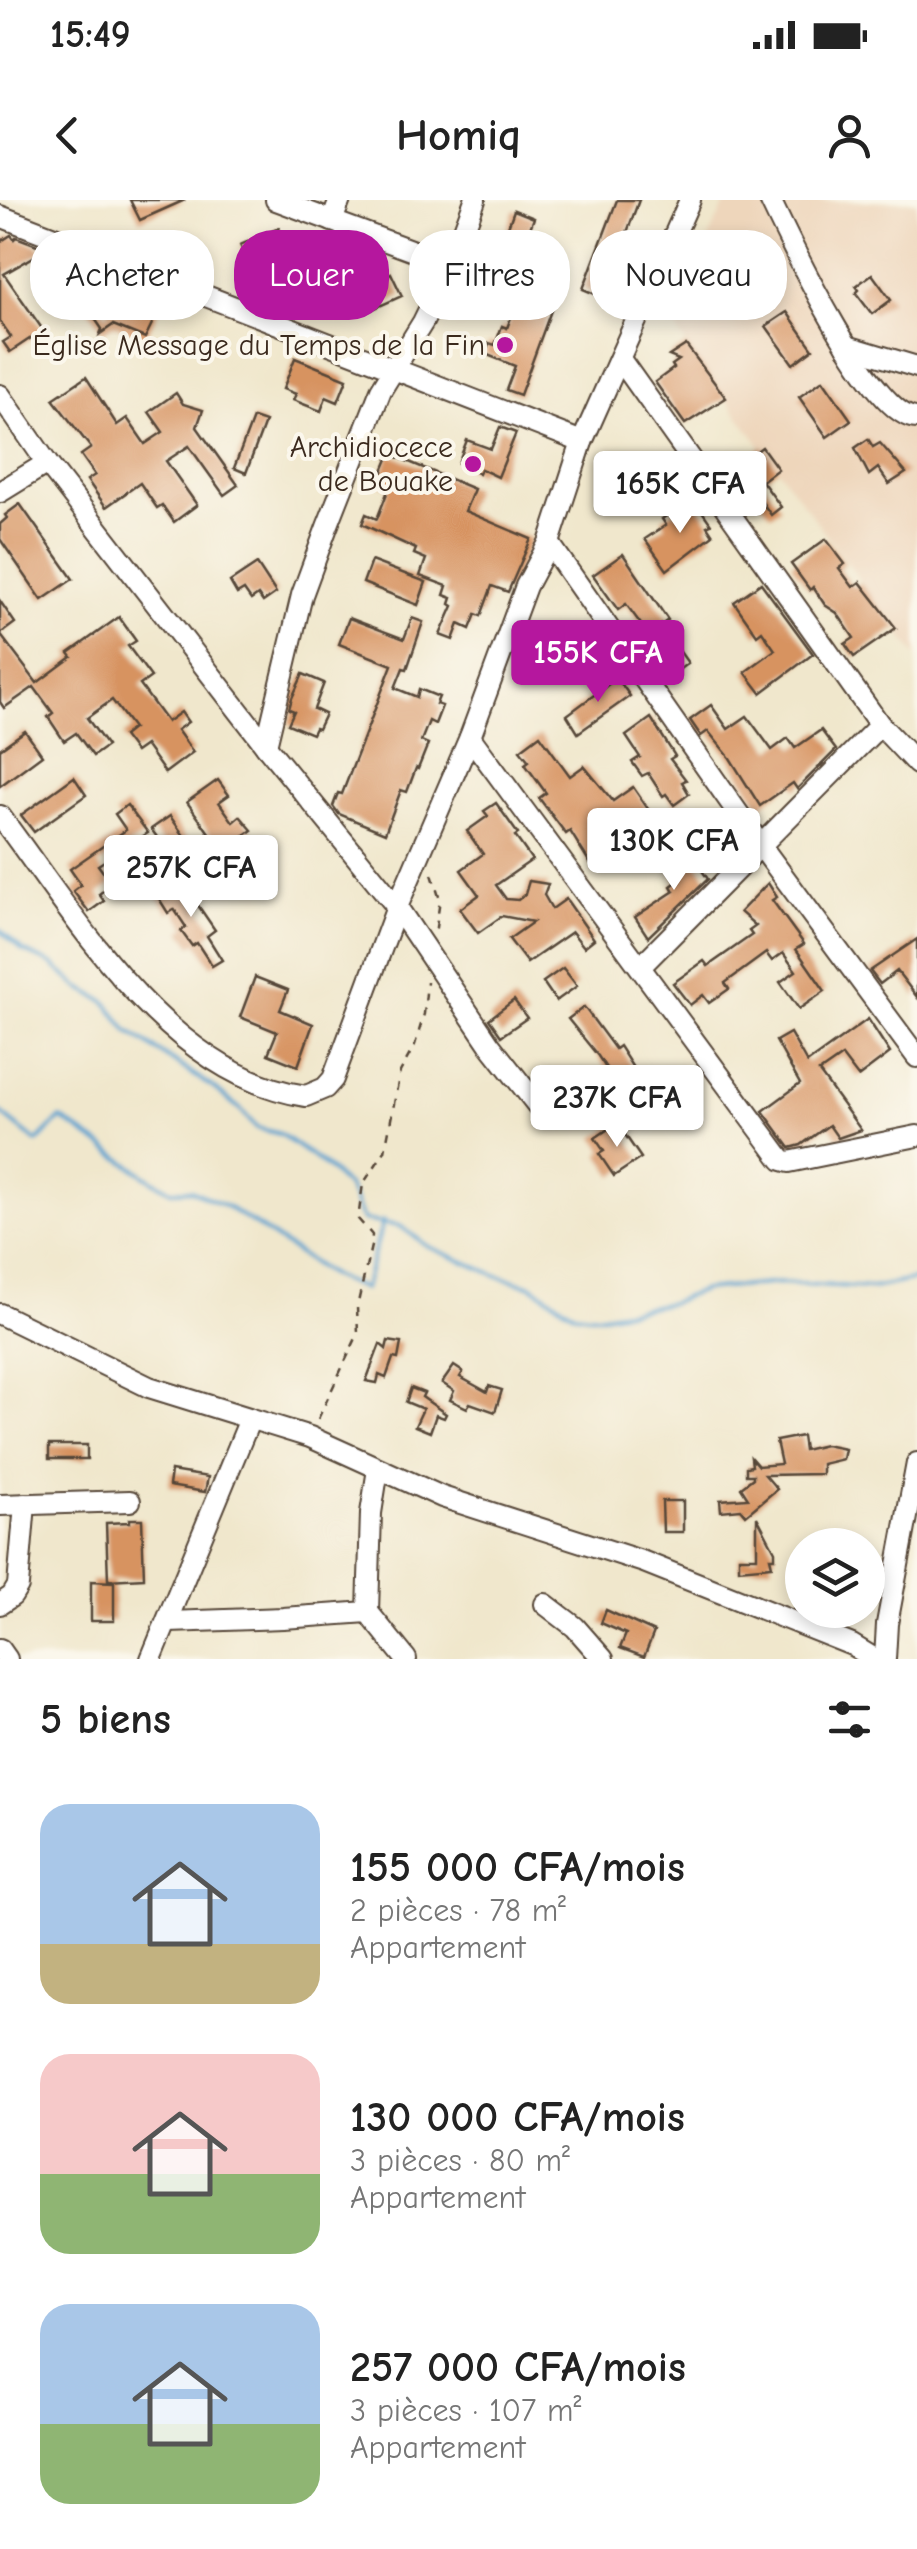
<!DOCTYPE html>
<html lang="fr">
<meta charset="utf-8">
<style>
:root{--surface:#fff;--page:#f6f6f6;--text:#222;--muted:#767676;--accent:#b5179e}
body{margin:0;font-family:"Comic Neue",sans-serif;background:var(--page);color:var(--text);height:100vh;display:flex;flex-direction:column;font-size:38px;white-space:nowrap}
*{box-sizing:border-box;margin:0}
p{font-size:32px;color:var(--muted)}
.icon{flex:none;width:55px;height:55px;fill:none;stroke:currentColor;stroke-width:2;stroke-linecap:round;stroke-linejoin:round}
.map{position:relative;height:1459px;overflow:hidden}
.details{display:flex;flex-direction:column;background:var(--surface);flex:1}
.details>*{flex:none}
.hud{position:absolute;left:30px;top:30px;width:858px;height:90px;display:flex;gap:20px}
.fabs{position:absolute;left:785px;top:1328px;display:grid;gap:20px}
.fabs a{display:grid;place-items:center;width:100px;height:100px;border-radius:50%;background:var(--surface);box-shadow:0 5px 15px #0003;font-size:50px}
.price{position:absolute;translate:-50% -85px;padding:0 22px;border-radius:10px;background:#fff;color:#222;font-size:32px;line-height:65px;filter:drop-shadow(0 2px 5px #0008)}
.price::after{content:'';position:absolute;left:50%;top:60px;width:30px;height:22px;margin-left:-15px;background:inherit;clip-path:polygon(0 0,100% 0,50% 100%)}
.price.current{background:var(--accent);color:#fff}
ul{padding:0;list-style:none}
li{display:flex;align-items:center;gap:30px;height:250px;padding:0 40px}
li span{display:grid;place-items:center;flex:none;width:280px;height:200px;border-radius:30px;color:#555}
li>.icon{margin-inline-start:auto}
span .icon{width:120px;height:120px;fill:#fffc;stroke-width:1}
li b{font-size:42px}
h2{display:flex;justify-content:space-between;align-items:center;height:120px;padding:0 40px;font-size:42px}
.tag{padding:0 35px;border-radius:40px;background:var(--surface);box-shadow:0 5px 15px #0003;font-size:35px;line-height:90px}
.tag.current{background:var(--accent);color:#fff}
.status{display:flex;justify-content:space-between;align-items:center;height:70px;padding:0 50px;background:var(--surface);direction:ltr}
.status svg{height:28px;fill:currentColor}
header{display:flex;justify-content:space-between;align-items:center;height:130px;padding:0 40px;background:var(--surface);font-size:45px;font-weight:600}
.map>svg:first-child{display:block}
.built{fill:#eed6bb}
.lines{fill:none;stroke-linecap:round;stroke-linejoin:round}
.stream{stroke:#5aa2d0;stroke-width:4}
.building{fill:#d79361}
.minor-casing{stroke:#564638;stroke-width:24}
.path{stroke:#564638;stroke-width:2.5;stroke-dasharray:8 8;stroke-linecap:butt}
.minor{stroke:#fff;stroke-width:20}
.poi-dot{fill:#b5179e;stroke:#fbf7ec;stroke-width:4}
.labels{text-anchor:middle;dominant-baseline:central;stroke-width:8;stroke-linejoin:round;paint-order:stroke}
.poi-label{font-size:30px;fill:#3b2a1e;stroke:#fbf7ec;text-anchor:end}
</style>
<div class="status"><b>15:49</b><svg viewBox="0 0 49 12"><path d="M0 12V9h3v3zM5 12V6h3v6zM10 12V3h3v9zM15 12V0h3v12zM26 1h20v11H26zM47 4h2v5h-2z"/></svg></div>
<header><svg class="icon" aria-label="back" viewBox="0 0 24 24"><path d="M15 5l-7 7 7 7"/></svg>Homiq<svg class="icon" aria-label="person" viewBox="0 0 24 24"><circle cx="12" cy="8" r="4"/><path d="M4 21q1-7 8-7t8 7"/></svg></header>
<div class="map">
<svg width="917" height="1459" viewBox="0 0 917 1459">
<rect width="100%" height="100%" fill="#fbf7ec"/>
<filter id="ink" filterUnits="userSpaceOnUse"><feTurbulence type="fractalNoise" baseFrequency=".01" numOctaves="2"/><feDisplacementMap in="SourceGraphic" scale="20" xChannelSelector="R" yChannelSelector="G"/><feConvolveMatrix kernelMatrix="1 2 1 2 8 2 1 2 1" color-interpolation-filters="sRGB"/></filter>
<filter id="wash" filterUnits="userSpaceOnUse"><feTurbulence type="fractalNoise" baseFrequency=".0048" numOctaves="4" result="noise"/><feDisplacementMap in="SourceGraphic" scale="40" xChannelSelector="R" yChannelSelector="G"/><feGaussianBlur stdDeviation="2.25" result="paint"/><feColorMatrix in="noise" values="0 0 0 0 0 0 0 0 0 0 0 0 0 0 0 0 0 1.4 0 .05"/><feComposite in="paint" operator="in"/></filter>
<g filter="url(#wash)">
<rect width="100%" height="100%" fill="#f0e7cc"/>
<!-- built -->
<path class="built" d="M727 0 917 2V457L686 145 670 118Z"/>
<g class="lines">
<!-- stream -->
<g class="stream">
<path d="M0 730 23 751 52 764 77 786 106 802 128 831 211 886 240 909 257 928 280 934 323 964 348 987 363 1020 400 1026 429 1047 498 1076 532 1086 574 1113 597 1116 670 1103 703 1090 780 1083 872 1088 917 1079"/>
<path d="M0 912 37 942 61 918 147 977 171 991 191 990 228 1007 332 1076 364 1089 383 1021"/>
</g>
</g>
<g id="blocks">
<!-- building -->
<g class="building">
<path d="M130 0H185L140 20Z"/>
<path d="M617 0H639L619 54 629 58 612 101 583 89Z"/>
<path d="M514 10 534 18 527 36 547 44 534 76 560 86 520 195 506 190 515 166 485 154 489 143 495 145 502 126 507 128 524 83 493 69Z"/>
<path d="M279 28 288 48 250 65 240 45Z"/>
<path d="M11 35 14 39 16 37 37 45 42 52 4 74 43 130 10 152 3 142 11 137 0 121V42Z"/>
<path d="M66 57 166 95 145 138 113 125 100 134 102 129 80 97 90 90 107 115 119 84 64 62Z"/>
<path d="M391 73 402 96 364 113 354 90Z"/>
<path d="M872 74 891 100 872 114 856 93 859 90 856 86Z"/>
<path d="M787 112 813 149 793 164 766 126Z"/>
<path d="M686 145 726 198 685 224 655 182 674 168 672 165 679 160 669 156Z"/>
<path d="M295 158 347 179 338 202 326 197 321 211 293 200 296 194 283 189Z"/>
<path d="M86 177 117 225 127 218 145 244 163 232 149 212 176 193 183 204 203 210 197 227 238 285 224 295 189 246 166 261 197 305 174 322 162 305 157 308 140 283 106 307 87 280 95 275 81 255 91 248 53 199Z"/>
<path d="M823 180 851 220 827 237 799 197Z"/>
<path d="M253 218 265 222 246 273 234 268Z"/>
<path d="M500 227 516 233 498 277 481 269 479 274 458 263 467 240 491 249Z"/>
<path d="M868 239 873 247 880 243 906 273 889 284 878 268 869 275 855 248Z"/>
<path d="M762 247 778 269 762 281 781 307 771 315 757 295 752 299 731 270Z"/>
<path d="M390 254 474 289 465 311 531 339 508 392 492 386 481 416 476 414 470 429 459 424 453 440 440 435 453 406 450 404 452 398 444 395 447 386 420 376 426 359 414 354 416 349 362 324 366 314 377 319 389 288 378 283Z"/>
<path d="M20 304 73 379 42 400 0 339V324L7 318 5 315Z"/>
<path d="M697 304 711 324 707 326 713 335 667 370 645 339 666 325 662 319 673 311 682 315Z"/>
<path d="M826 339 845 364 839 368 853 387 860 382 896 428 854 457 845 444 854 438 837 413 825 405 813 387 810 390 791 364Z"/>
<path d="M623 354 668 420 661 425 688 463 672 475 653 449 657 446 626 404 618 410 593 375Z"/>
<path d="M371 361 426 382 418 405 363 383Z"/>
<path d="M257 364 276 393 263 402 258 395 251 400 244 390 237 394 230 382Z"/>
<path d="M761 383 813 454 761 493 745 472 775 450 762 431 757 435 734 402Z"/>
<path d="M0 401 15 423 0 434 37 483 72 457 69 453 119 417 136 441 128 446 151 477 140 485 167 522 181 512 188 522 177 530 193 552 165 573 145 545 135 552 123 536 133 528 112 500 87 518 107 546 93 556 76 533 64 541 48 517 53 513 34 487 4 508 0 502Z"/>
<path d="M349 418 404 439 412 418 423 422 407 469 403 468 395 488 417 497 419 489 439 497 436 504 442 506 435 524 429 521 421 541 428 544 418 569 416 568 407 592 401 590 385 633 339 614 333 606 338 593 342 594 392 465 339 444Z"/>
<path d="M303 474 324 483 314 509 325 514 318 529 315 528 312 534 288 524 294 511 289 509 292 498Z"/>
<path d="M617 478 630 496 578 533 567 515Z"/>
<path d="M711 505 728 529 747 516 772 550 788 538 795 548 821 530 836 550 797 589 793 583 760 606 730 558 708 531 701 536 690 520Z"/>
<path d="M651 518 675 556 670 559 686 580 682 582 689 594 674 605 666 594 663 596 648 573 642 576 632 562 640 557 626 536Z"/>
<path d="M25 531 42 555 0 586V549Z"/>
<path d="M540 535 570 576 584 566 613 601 633 587 657 622 644 631 650 639 614 663 618 652 597 666 593 661 590 663 570 631 566 634 539 598 546 593 525 564 529 561 520 550Z"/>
<path d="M74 577 86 595 34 632 21 615Z"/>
<path d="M218 580 229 595 219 602 233 622 240 616 252 630 188 678 151 629 170 616 194 650 212 637 187 602Z"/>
<path d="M496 603 518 634 515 636 532 660 496 685 506 699 518 700 525 694 529 681 548 684 544 695 552 709 566 699 594 739 584 747 572 732 527 763 509 739 533 722 502 716 478 733 460 709 479 695 461 670 483 654 467 631 488 616 484 611Z"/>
<path d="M127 605 148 633 98 665 112 684 99 694 104 701 89 712 73 691 81 685 70 669 126 630 115 614Z"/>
<path d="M688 651 708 679 648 737 635 717 674 691 671 686 678 681 668 665Z"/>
<path d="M182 682 215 730 207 736 222 760 212 766 197 743 192 746 181 731 186 727 174 709 168 713 158 697Z"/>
<path d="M768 683 777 697 772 700 804 744 796 749 825 791 799 809 780 782 796 771 783 753 772 761 766 753 725 783 729 789 709 803 703 795 690 805 673 783 704 761 708 766 752 735 749 731 756 726 740 712Z"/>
<path d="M917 739V797L897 771 880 784 870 771Z"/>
<path d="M563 768 577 786 556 801 543 782Z"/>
<path d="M255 777 288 790 280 810 313 824 298 866 268 854 277 832 240 817Z"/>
<path d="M514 800 527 818 501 836 489 819Z"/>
<path d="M584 807 615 849 619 846 646 888 627 900 598 856 568 819Z"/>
<path d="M868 819 890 853 858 877 842 856 819 872 861 930 838 938 829 925 801 945 790 948 763 911 800 884 776 841 790 833 807 863Z"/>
<path d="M617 923 641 958 614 976 599 954 604 951 595 938Z"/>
<path d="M388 1141 401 1143 398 1159 393 1158 386 1178 379 1175 377 1183 366 1181 380 1144 386 1149Z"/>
<path d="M454 1166 463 1172 460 1177 487 1192 489 1186 502 1190 495 1212 470 1203 467 1208 450 1200 454 1191 442 1183Z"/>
<path d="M411 1188 424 1193 422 1197 446 1214 444 1218 436 1215 430 1232 415 1226 423 1209 406 1202Z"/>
<path d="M802 1236 804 1250 825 1245 845 1249 843 1259 822 1264V1274L765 1275 777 1289 746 1315 741 1309 721 1311 720 1300 748 1298 741 1287 753 1278V1275H746V1267L752 1266 751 1258 758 1266 781 1264 776 1241Z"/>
<rect x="49" y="1245" width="38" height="14"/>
<path d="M171 1271 208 1277 205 1292 169 1286Z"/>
<path d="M662 1301H683V1332H663Z"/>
<path d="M757 1317 775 1351V1358H770L772 1366 739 1369V1357H757Z"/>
<path d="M130 1319H142L144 1378 108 1380 106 1323 130 1322Z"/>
<path d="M91 1381 114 1382V1421H91Z"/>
<path d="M606 1410 654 1432 644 1457 620 1448 626 1434 601 1423Z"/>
</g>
</g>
</g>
<g filter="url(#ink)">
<use href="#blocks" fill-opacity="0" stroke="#564638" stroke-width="2.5"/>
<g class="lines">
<!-- minor casing -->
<g class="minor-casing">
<g id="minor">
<path d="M276 0 451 65"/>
<path d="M770 0C789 40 873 219 917 218"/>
<path d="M0 16 582 242"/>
<path d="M332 21 340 0"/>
<path d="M847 146 917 167"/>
<path d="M620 159 880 525 917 564"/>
<path d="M0 195 47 263 266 546 397 707 490 845 542 911"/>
<path d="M0 292 47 263"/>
<path d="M549 343 761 646 917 857"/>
<path d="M470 537 782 960 789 962 917 936"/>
<path d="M266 546 302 395 327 327 381 190 423 122 451 65 475 0"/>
<path d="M0 616C77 718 168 876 306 896L325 888 333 879 397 707 470 537 526 386 549 343 582 242 690 0"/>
<path d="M641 766 880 525"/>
<path d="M0 1114 149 1187 310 1237 442 1297 644 1362 852 1445 875 1459"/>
<path d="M378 1269 371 1313 368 1412 406 1459"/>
<path d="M0 1305 130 1301"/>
<path d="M0 1404 12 1396 18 1386 25 1304"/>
<path d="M545 1404 575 1427 603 1459"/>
<path d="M169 1422 283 1418 368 1412"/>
<path d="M0 1449 7 1459"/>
<path d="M151 1459 250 1219"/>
<path d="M885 1459 887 1424 917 1263"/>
</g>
</g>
<!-- path -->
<g class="path">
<path d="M432 674 440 700 435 734"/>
<path d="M318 1219 358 1134 357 1107 371 1046 372 1035 358 1019 363 984 385 951 400 872 415 845 424 814 427 782"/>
</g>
<!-- minor -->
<use href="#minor" class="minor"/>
</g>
</g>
<!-- markers -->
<g class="poi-dot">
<circle cx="505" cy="145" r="10"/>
<circle cx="473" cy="264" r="10"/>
</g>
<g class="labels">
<!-- poi labels -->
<g class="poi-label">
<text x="485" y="145">Église Message du Temps de la Fin</text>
<text x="453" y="247">Archidiocece<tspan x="453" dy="34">de Bouake</tspan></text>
</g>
</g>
</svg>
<div class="fabs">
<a><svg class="icon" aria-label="layers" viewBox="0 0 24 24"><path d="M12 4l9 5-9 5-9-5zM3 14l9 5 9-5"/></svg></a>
</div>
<b class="price" style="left:680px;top:336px">165K CFA</b>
<b class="price current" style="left:598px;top:505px">155K CFA</b>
<b class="price" style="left:674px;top:693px">130K CFA</b>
<b class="price" style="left:191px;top:720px">257K CFA</b>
<b class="price" style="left:617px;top:950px">237K CFA</b>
<div class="hud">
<a class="tag">Acheter</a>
<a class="tag current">Louer</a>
<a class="tag">Filtres</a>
<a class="tag">Nouveau</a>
</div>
</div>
<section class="details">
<h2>5 biens<svg class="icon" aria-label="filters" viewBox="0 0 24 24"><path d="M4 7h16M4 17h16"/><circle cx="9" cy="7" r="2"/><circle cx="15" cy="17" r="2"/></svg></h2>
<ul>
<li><span style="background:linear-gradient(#a9c7e8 70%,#c2b280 0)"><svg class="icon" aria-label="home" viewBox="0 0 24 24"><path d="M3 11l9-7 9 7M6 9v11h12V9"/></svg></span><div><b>155 000 CFA/mois</b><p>2 pièces · 78 m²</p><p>Appartement</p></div></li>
<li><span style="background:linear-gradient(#f6c9c9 60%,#8fb573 0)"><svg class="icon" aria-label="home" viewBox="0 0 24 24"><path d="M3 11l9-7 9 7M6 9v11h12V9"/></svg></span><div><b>130 000 CFA/mois</b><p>3 pièces · 80 m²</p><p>Appartement</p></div></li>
<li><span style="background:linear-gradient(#a9c7e8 60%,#8fb573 0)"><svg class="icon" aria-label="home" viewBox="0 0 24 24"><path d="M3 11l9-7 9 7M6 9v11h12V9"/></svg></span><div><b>257 000 CFA/mois</b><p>3 pièces · 107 m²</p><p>Appartement</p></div></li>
</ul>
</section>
